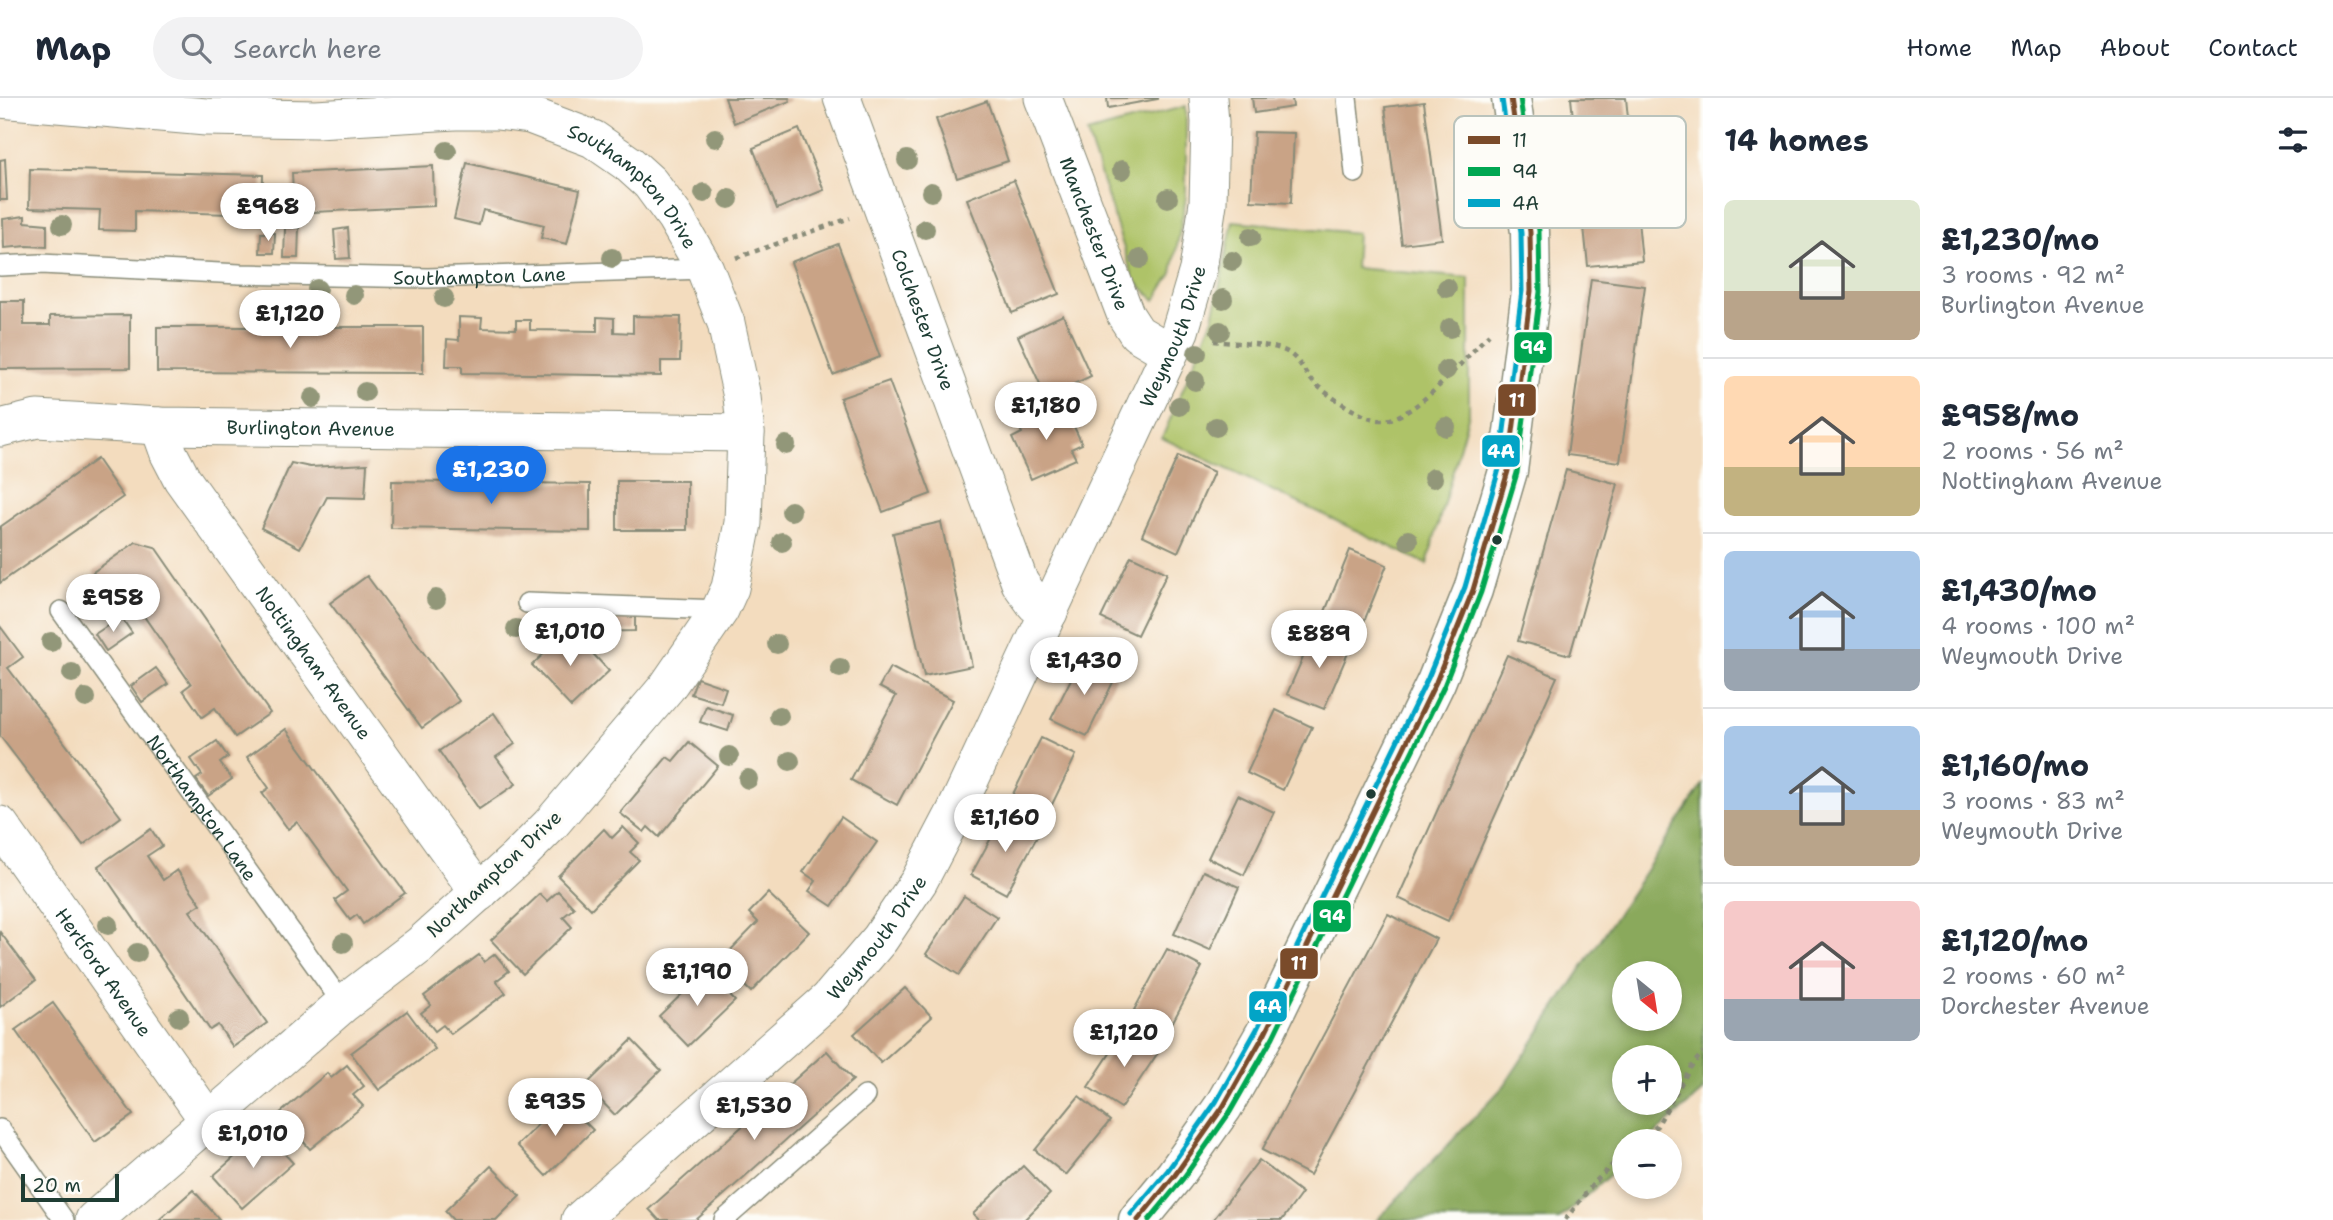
<!DOCTYPE html>
<meta charset="utf-8">
<style>
:root{--surface:#fff;--page:#f2f2f3;--text:#1f2937;--muted:#747a83;--line:#e0e1e3;--accent:#1a73e8}
body{margin:0;font-family:"Shantell Sans",sans-serif;background:var(--page);color:var(--text);height:100vh;display:flex;flex-direction:column;font-size:26px;white-space:nowrap}
*{box-sizing:border-box;margin:0}
p{font-size:23px;color:var(--muted)}
.icon{flex:none;width:38px;height:38px;fill:none;stroke:currentColor;stroke-width:2;stroke-linecap:round;stroke-linejoin:round}
.map{position:relative;flex:1;overflow:hidden}
.side{display:flex;flex-direction:column;background:var(--surface);width:630px}
.side>*{flex:none}
.needle{width:46px;rotate:150deg}
.fabs{position:absolute;left:1612px;top:863px;display:grid;gap:14px}
.fabs a{display:grid;place-items:center;width:70px;height:70px;border-radius:50%;background:var(--surface);box-shadow:0 4px 10px #0003;font-size:35px}
.scale{position:absolute;left:21px;bottom:18px;width:98px;box-sizing:border-box;padding-left:7px;border:4px solid #1f3d34;border-top:0;font-size:19px;line-height:24px;white-space:nowrap;color:#1f3d34;-webkit-text-stroke:5px #fdfcf7;paint-order:stroke}
.price{position:absolute;translate:-50% -60px;padding:0 16px;border-radius:24px;background:#fff;color:#222;font-size:23px;line-height:46px;filter:drop-shadow(0 2px 4px #0008)}
.price::after{content:'';position:absolute;left:50%;top:42px;width:21px;height:16px;margin-left:-10px;background:inherit;clip-path:polygon(0 0,100% 0,50% 100%)}
.price.on{background:var(--accent);color:#fff}
ul{padding:0;list-style:none}
li{display:flex;align-items:center;gap:21px;height:175px;padding:0 21px}
li+li{border-top:2px solid var(--line)}
li span{display:grid;place-items:center;flex:none;width:196px;height:140px;border-radius:10px;color:#555}
li>.icon{margin-inline-start:auto}
span .icon{width:84px;height:84px;fill:#fffc;stroke-width:1}
li b{font-size:30px}
h2{display:flex;justify-content:space-between;align-items:center;height:84px;padding:0 21px;font-size:30px}
header{display:flex;align-items:center;gap:42px;box-sizing:border-box;height:98px;padding:0 35px;background:var(--surface);border-bottom:2px solid var(--line)}
header strong{font-size:33px}
nav{display:flex;gap:38px;margin-inline-start:auto;font-size:24px}
.search{width:490px;height:63px;background:var(--page);display:flex;align-items:center;gap:18px;box-sizing:border-box;padding:0 24px;border-radius:38px;color:var(--muted);font-size:26px}
main{display:flex;flex:1;min-height:0}
.map>svg:first-child{display:block}
.green{fill:#aec368;stroke:#66804e;stroke-width:2}
.forest{fill:#8aa95c;stroke:#547348;stroke-width:2;fill-rule:evenodd}
.building{fill:#c9a386}
.lines{fill:none;stroke-linecap:round;stroke-linejoin:round}
.service-casing{stroke:#898c79;stroke-width:22}
.minor-casing{stroke:#898c79;stroke-width:39}
.tertiary-casing{stroke:#898c79;stroke-width:41}
.path{stroke:#898c79;stroke-width:4.5;stroke-dasharray:5 5;stroke-linecap:butt}
.service{stroke:#fff;stroke-width:19}
.minor{stroke:#fff;stroke-width:37}
.tertiary{stroke:#fff;stroke-width:38}
.bus-1-casing{stroke:#fdfcf7;stroke-width:10}
.bus-2-casing{stroke:#fdfcf7;stroke-width:10}
.bus-3-casing{stroke:#fdfcf7;stroke-width:10}
.bus-1{stroke:#7a4b2a;stroke-width:5}
.bus-2{stroke:#00a651;stroke-width:5}
.bus-3{stroke:#02a4c6;stroke-width:5}
.tree{fill:#929779}
.bus-dot{fill:#1f3d34;stroke:#fdfcf7;stroke-width:2.5}
.labels{text-anchor:middle;dominant-baseline:central;stroke-width:6;stroke-linejoin:round;paint-order:stroke}
.street-label{font-size:19px;fill:#1f3d34;stroke:#fdfcf7}
.key{fill:#fdfcf7;stroke:#bac3bc;stroke-width:2}
.key-label{font-size:19px;fill:#1f3d34}
.line-badge{stroke:#fdfcf7;stroke-width:2.5}
.badge-label{font-size:19px;text-anchor:middle;font-weight:bold;fill:#fff}
</style>
<header>
<strong>Map</strong>
<div class="search"><svg class="icon" aria-label="search" viewBox="0 0 24 24"><circle cx="10" cy="10" r="6"/><path d="M15 15l6 6"/></svg>Search here</div>
<nav><a>Home</a><a>Map</a><a>About</a><a>Contact</a></nav>
</header>
<main>
<div class="map">
<svg width="1703" height="1122" viewBox="0 0 1703 1122">
<rect width="100%" height="100%" fill="#fdfcf7"/>
<filter id="ink" filterUnits="userSpaceOnUse"><feTurbulence type="fractalNoise" baseFrequency=".0143" numOctaves="2"/><feDisplacementMap in="SourceGraphic" scale="14" xChannelSelector="R" yChannelSelector="G"/><feConvolveMatrix kernelMatrix="1 2 1 2 8 2 1 2 1" color-interpolation-filters="sRGB"/></filter>
<filter id="wash" filterUnits="userSpaceOnUse"><feTurbulence type="fractalNoise" baseFrequency=".00686" numOctaves="4" result="noise"/><feDisplacementMap in="SourceGraphic" scale="28" xChannelSelector="R" yChannelSelector="G"/><feGaussianBlur stdDeviation="1.57" result="paint"/><feColorMatrix in="noise" values="0 0 0 0 0 0 0 0 0 0 0 0 0 0 0 0 0 1.4 0 .05"/><feComposite in="paint" operator="in"/></filter>
<g filter="url(#wash)">
<rect width="100%" height="100%" fill="#f3dcbe"/>
<!-- green -->
<g class="green">
<path d="M1186 8V99L1172 175 1155 202 1134 182 1087 35Z"/>
<path d="M1233 123 1357 135 1355 170 1469 180V315L1427 466 1162 340 1213 220Z"/>
</g>
<!-- forest -->
<path class="forest" d="M1703 686V993L1647 1043H1624V1064L1559 1122H1377L1504 988ZM1624 875H1670V920H1624ZM1624 959H1670V1004H1624Z"/>
<g id="blocks">
<!-- building -->
<g class="building">
<path d="M725 0H789L790 3 734 25Z"/>
<path d="M1107 0H1158V1L1108 10Z"/>
<path d="M1252 0H1292L1293 9 1254 15Z"/>
<path d="M1571 0H1626L1642 163 1588 168Z"/>
<path d="M987 3 1008 63 957 80 936 21Z"/>
<path d="M1424 4 1442 141 1402 146 1385 9Z"/>
<path d="M799 31 824 92 777 111 753 50Z"/>
<path d="M1254 34 1294 35 1291 105 1251 103Z"/>
<path d="M5 61 7 102H0V62Z"/>
<path d="M467 65 580 92 567 146 541 140 544 127 483 112 479 127 454 121Z"/>
<path d="M433 68 434 108 294 115 292 75Z"/>
<path d="M30 71 263 77 262 117 135 113V133L99 132 100 112 29 110Z"/>
<path d="M1014 82 1059 196 1012 215 967 101Z"/>
<path d="M25 118V124L47 126V149L27 148 4 150 3 121Z"/>
<path d="M285 130H299L298 160H284Z"/>
<path d="M348 130 350 160 336 161 334 132Z"/>
<path d="M261 135H275L274 155H260Z"/>
<path d="M838 146 880 259 833 277 791 164Z"/>
<path d="M1591 181 1645 188 1620 364 1567 357Z"/>
<path d="M0 203H24V227H50V218L130 217V270L0 271Z"/>
<path d="M1063 217 1091 278 1046 299 1018 238Z"/>
<path d="M633 218 681 219 680 263H661V278L462 275V268H446L447 241 459 242V219L482 220 481 230 516 231V222H530V232L597 233V219L614 220V234L633 235Z"/>
<path d="M157 229H423V275L157 274Z"/>
<path d="M889 283 931 396 883 414 840 300Z"/>
<path d="M1054 307 1063 325 1071 322 1082 346 1071 351 1076 361 1031 381 1012 340 1022 335 1017 324Z"/>
<path d="M1178 358 1214 374 1178 454 1142 437Z"/>
<path d="M97 361 123 399 0 485V429Z"/>
<path d="M291 365 310 369 367 366 365 400 327 399 300 450 261 430Z"/>
<path d="M1566 372 1618 386 1570 557 1518 543Z"/>
<path d="M392 383 590 386V433L391 430Z"/>
<rect x="617" y="383" width="70" height="49"/>
<path d="M941 424 972 568 924 578 893 435Z"/>
<path d="M136 444 155 449 270 615 235 639 215 610 202 619 183 592 191 586 118 481 105 491 93 474Z"/>
<path d="M1350 452 1387 467 1361 531 1324 516Z"/>
<path d="M1131 458 1167 475 1137 537 1101 520Z"/>
<path d="M367 478 459 603 422 630 330 505Z"/>
<path d="M635 517V533L581 534V518Z"/>
<path d="M121 519 132 535 106 553 95 536Z"/>
<path d="M0 528 23 559 8 570 121 719 83 747 0 638Z"/>
<path d="M570 531 609 573 571 609 532 567Z"/>
<path d="M1315 532 1351 548 1324 611 1287 596Z"/>
<path d="M1507 557 1557 579 1448 823 1398 800Z"/>
<path d="M1082 559 1117 576 1087 638 1051 621Z"/>
<path d="M890 569 953 602 897 707 851 682 896 598 879 589Z"/>
<path d="M156 570 168 586 142 604 131 588Z"/>
<path d="M697 580 726 590 721 605 691 596Z"/>
<path d="M706 608 733 617 728 633 700 624Z"/>
<path d="M1276 612 1312 629 1283 692 1247 675Z"/>
<path d="M494 615 515 646 496 659 516 686 479 711 439 653Z"/>
<path d="M286 631 405 795 363 826 357 817 350 822 335 802 347 793 297 724 288 731 262 695 269 690 247 659Z"/>
<path d="M1041 640 1076 657 1046 719 1010 702Z"/>
<path d="M217 643 228 659 220 665 232 681 208 698 196 681 202 677 191 661Z"/>
<path d="M689 644 718 668 659 739 648 729 644 734 620 715 667 659 673 663Z"/>
<path d="M1238 697 1274 714 1244 777 1208 760Z"/>
<path d="M1004 716 1039 735 1006 796 971 777Z"/>
<path d="M841 719 877 744 832 808 809 793 816 783 803 774Z"/>
<path d="M623 729 639 745 630 754 639 762 591 811 558 778 604 731 612 740Z"/>
<path d="M151 731 162 748 147 758 163 782 177 772 201 806 190 813 267 925 233 949 218 927 210 932 98 768Z"/>
<path d="M1203 773 1239 789 1210 852 1174 836Z"/>
<path d="M558 793 574 810 563 819 572 829 523 876 491 842 540 796 547 803Z"/>
<path d="M768 795 809 834 751 894 720 863 758 824 749 815Z"/>
<path d="M964 798 997 819 959 877 926 856Z"/>
<path d="M1388 816 1436 841 1310 1077 1262 1052Z"/>
<path d="M0 834 36 882 0 909Z"/>
<path d="M1167 851 1202 869 1169 931 1134 912Z"/>
<path d="M495 856 509 873 496 883 506 895 451 936 443 927 435 933 421 915 431 907 424 898 479 857 484 864Z"/>
<path d="M706 873 735 903 688 948 659 918Z"/>
<path d="M905 890 932 919 881 965 854 936Z"/>
<path d="M53 905 133 1017 95 1044 15 932Z"/>
<path d="M407 913 435 951 379 992 351 955Z"/>
<path d="M1126 931 1159 953 1121 1010 1088 989Z"/>
<path d="M632 942 661 972 615 1017 586 987Z"/>
<path d="M827 953 853 982 696 1122H659L649 1111Z"/>
<path d="M347 967 364 988 353 997 363 1008 310 1051 301 1041 290 1051 274 1032 285 1023 279 1016 327 975 331 980Z"/>
<path d="M1079 998 1110 1023 1066 1077 1035 1052Z"/>
<path d="M563 1002 593 1032 546 1078 517 1047Z"/>
<path d="M264 1033 293 1065 242 1110 213 1078Z"/>
<path d="M1259 1062 1302 1095 1282 1122H1213Z"/>
<path d="M491 1068 520 1098 496 1122H453L445 1113Z"/>
<path d="M1023 1068 1050 1096 1024 1122H979L973 1116Z"/>
<path d="M193 1092 220 1122H159Z"/>
</g>
</g>
</g>
<g filter="url(#ink)">
<use href="#blocks" fill-opacity="0" stroke="#898c79" stroke-width="2"/>
<g class="lines">
<!-- service casing -->
<g class="service-casing">
<g id="service">
<path d="M1347 0 1355 75"/>
<path id="s1" d="M0 168 41 166 240 176 428 180 705 171"/>
<path d="M527 505 720 512"/>
<path id="s2" d="M61 513 343 906"/>
<path d="M0 1031 64 1122"/>
<path d="M724 1122 865 998"/>
</g>
</g>
<!-- minor casing -->
<g class="minor-casing">
<g id="minor">
<path id="s3" d="M842 0 1020 485 1035 506 1049 514"/>
<path id="s4" d="M1043 0 1126 218 1137 235 1169 254"/>
<path id="s5" d="M0 1 206 19 316 21 455 13H497L530 17 593 41 629 66 650 85 675 119 705 171 726 225 742 299 746 335 743 425 730 490 720 512 667 589 550 727 516 761 420 847 343 906 94 1122"/>
<path id="s6" d="M159 328 169 356 182 381 479 795"/>
<path id="s7" d="M0 330 37 321 159 328 746 335"/>
<path id="s8" d="M0 727 208 1022"/>
<path id="s9" d="M580 1122 829 901 880 841 919 783 955 714 1180 233 1198 172 1208 105 1210 24 1208 0"/>
</g>
</g>
<!-- tertiary casing -->
<g class="tertiary-casing">
<path id="tertiary" d="M1138 1122 1175 1077 1223 1009 1265 935 1436 584 1473 492 1508 373 1531 193 1530 134 1511 0"/>
</g>
<!-- path -->
<g class="path">
<path d="M736 160 850 120"/>
<path d="M1214 243C1235 246 1262 244 1283 252 1299 258 1304 276 1316 287 1330 298 1363 322 1382 322 1414 323 1466 259 1489 236"/>
<path d="M1638 1043 1657 1028 1690 970 1703 954"/>
<path d="M1565 1122 1593 1086 1624 1055"/>
</g>
<!-- service -->
<use href="#service" class="service"/>
<!-- minor -->
<use href="#minor" class="minor"/>
<!-- tertiary -->
<use href="#tertiary" class="tertiary"/>
<!-- bus-1 casing -->
<g class="bus-1-casing">
<path id="bus-1" d="M1138 1122 1175 1077 1223 1009 1265 935 1436 584 1473 492 1508 373 1531 193 1530 134 1511 0"/>
</g>
<!-- bus-2 casing -->
<g class="bus-2-casing">
<path id="bus-2" d="M1149 1122 1182 1082 1230 1014 1273 939 1444 588 1481 494 1517 375 1540 194 1539 133 1520 0"/>
</g>
<!-- bus-3 casing -->
<g class="bus-3-casing">
<path id="bus-3" d="M1131 1116 1168 1072 1216 1004 1257 931 1428 580 1465 489 1499 371 1522 193 1521 135 1502 1"/>
</g>
<!-- bus-1 -->
<use href="#bus-1" class="bus-1"/>
<!-- bus-2 -->
<use href="#bus-2" class="bus-2"/>
<!-- bus-3 -->
<use href="#bus-3" class="bus-3"/>
</g>
<!-- trees -->
<g class="tree">
<circle cx="715" cy="40" r="10"/>
<circle cx="447" cy="53" r="10"/>
<circle cx="907" cy="62" r="10"/>
<circle cx="1122" cy="72" r="10"/>
<circle cx="931" cy="94" r="10"/>
<circle cx="704" cy="95" r="10"/>
<circle cx="1168" cy="100" r="10"/>
<circle cx="729" cy="101" r="10"/>
<circle cx="62" cy="127" r="10"/>
<circle cx="925" cy="131" r="10"/>
<circle cx="1251" cy="139" r="10"/>
<circle cx="612" cy="160" r="10"/>
<circle cx="1140" cy="161" r="10"/>
<circle cx="1232" cy="163" r="10"/>
<circle cx="1447" cy="190" r="10"/>
<circle cx="317" cy="191" r="10"/>
<circle cx="354" cy="197" r="10"/>
<circle cx="444" cy="200" r="10"/>
<circle cx="1223" cy="201" r="10"/>
<circle cx="1450" cy="230" r="10"/>
<circle cx="1220" cy="233" r="10"/>
<circle cx="1197" cy="255" r="10"/>
<circle cx="1446" cy="272" r="10"/>
<circle cx="1195" cy="283" r="10"/>
<circle cx="365" cy="294" r="10"/>
<circle cx="313" cy="300" r="10"/>
<circle cx="1179" cy="308" r="10"/>
<circle cx="1216" cy="329" r="10"/>
<circle cx="1446" cy="329" r="10"/>
<circle cx="786" cy="347" r="10"/>
<circle cx="1433" cy="380" r="10"/>
<circle cx="791" cy="413" r="10"/>
<circle cx="1408" cy="442" r="10"/>
<circle cx="782" cy="444" r="10"/>
<circle cx="436" cy="501" r="10"/>
<circle cx="516" cy="531" r="10"/>
<circle cx="51" cy="544" r="10"/>
<circle cx="777" cy="546" r="10"/>
<circle cx="840" cy="570" r="10"/>
<circle cx="72" cy="575" r="10"/>
<circle cx="86" cy="600" r="10"/>
<circle cx="779" cy="618" r="10"/>
<circle cx="729" cy="658" r="10"/>
<circle cx="790" cy="663" r="10"/>
<circle cx="748" cy="681" r="10"/>
<circle cx="108" cy="827" r="10"/>
<circle cx="343" cy="845" r="10"/>
<circle cx="137" cy="855" r="10"/>
<circle cx="179" cy="919" r="10"/>
</g>
</g>
<!-- markers -->
<g class="bus-dot">
<circle cx="1497" cy="442" r="6"/>
<circle cx="1371" cy="696" r="6"/>
</g>
<g class="labels">
<!-- street labels -->
<g class="street-label">
<text stroke="none"><textPath href="#s5" startOffset="660">Southampton Drive</textPath></text>
<text stroke="none"><textPath href="#s4" startOffset="145">Manchester Drive</textPath></text>
<text stroke="none"><textPath href="#s1" startOffset="480">Southampton Lane</textPath></text>
<text stroke="none"><textPath href="#s3" startOffset="236">Colchester Drive</textPath></text>
<text stroke="none"><textPath href="#s9" startOffset="1083">Weymouth Drive</textPath></text>
<text stroke="none"><textPath href="#s7" startOffset="312">Burlington Avenue</textPath></text>
<text stroke="none"><textPath href="#s6" startOffset="284">Nottingham Avenue</textPath></text>
<text stroke="none"><textPath href="#s2" startOffset="242">Northampton Lane</textPath></text>
<text transform="translate(494 776) rotate(-43)">Northampton Drive</text>
<text stroke="none"><textPath href="#s9" startOffset="411">Weymouth Drive</textPath></text>
<text stroke="none"><textPath href="#s8" startOffset="180">Hertford Avenue</textPath></text>
</g>
</g>
<!-- legend -->
<rect x="1454" y="18" width="232" height="112" rx="10" class="key"/>
<rect x="1468" y="38" width="32" height="8" fill="#7a4b2a"/>
<rect x="1468" y="69" width="32" height="9" fill="#00a651"/>
<rect x="1468" y="101" width="32" height="8" fill="#02a4c6"/>
<g class="key-label">
<text x="1512" y="49">11</text>
<text x="1512" y="80">94</text>
<text x="1512" y="112">4A</text>
</g>
<g class="line-badge">
<rect x="1513" y="233" width="40" height="33" rx="7" fill="#00a651"/>
<rect x="1497" y="285" width="40" height="34" rx="7" fill="#7a4b2a"/>
<rect x="1481" y="336" width="40" height="34" rx="7" fill="#02a4c6"/>
<rect x="1312" y="801" width="40" height="34" rx="7" fill="#00a651"/>
<rect x="1279" y="849" width="40" height="33" rx="7" fill="#7a4b2a"/>
<rect x="1248" y="892" width="40" height="33" rx="7" fill="#02a4c6"/>
</g>
<g class="badge-label">
<text x="1533" y="256">94</text>
<text x="1517" y="309">11</text>
<text x="1501" y="360">4A</text>
<text x="1332" y="825">94</text>
<text x="1299" y="872">11</text>
<text x="1268" y="915">4A</text>
</g>
</svg>
<div class="fabs">
<a><svg class="needle" viewBox="-14 -14 28 28"><path d="M0-13l5 13h-10z" fill="#e53935"/><path d="M0 13l5-13h-10z" fill="#747a83"/></svg></a>
<a>+</a>
<a>−</a>
</div>
<div class="scale">20 m</div>
<b class="price" style="left:268px;top:145px">£968</b>
<b class="price" style="left:290px;top:252px">£1,120</b>
<b class="price" style="left:1046px;top:344px">£1,180</b>
<b class="price on" style="left:491px;top:408px">£1,230</b>
<b class="price" style="left:113px;top:536px">£958</b>
<b class="price" style="left:570px;top:570px">£1,010</b>
<b class="price" style="left:1319px;top:572px">£889</b>
<b class="price" style="left:1084px;top:599px">£1,430</b>
<b class="price" style="left:1005px;top:756px">£1,160</b>
<b class="price" style="left:697px;top:910px">£1,190</b>
<b class="price" style="left:1124px;top:971px">£1,120</b>
<b class="price" style="left:555px;top:1040px">£935</b>
<b class="price" style="left:754px;top:1044px">£1,530</b>
<b class="price" style="left:253px;top:1072px">£1,010</b>
</div>
<section class="side">
<h2>14 homes<svg class="icon" aria-label="filters" viewBox="0 0 24 24"><path d="M4 7h16M4 17h16"/><circle cx="9" cy="7" r="2"/><circle cx="15" cy="17" r="2"/></svg></h2>
<ul>
<li><span style="background:linear-gradient(#dfe7d0 65%,#b9a48a 0)"><svg class="icon" aria-label="home" viewBox="0 0 24 24"><path d="M3 11l9-7 9 7M6 9v11h12V9"/></svg></span><div><b>£1,230/mo</b><p>3 rooms · 92 m²</p><p>Burlington Avenue</p></div></li>
<li><span style="background:linear-gradient(#ffd9b3 65%,#c2b280 0)"><svg class="icon" aria-label="home" viewBox="0 0 24 24"><path d="M3 11l9-7 9 7M6 9v11h12V9"/></svg></span><div><b>£958/mo</b><p>2 rooms · 56 m²</p><p>Nottingham Avenue</p></div></li>
<li><span style="background:linear-gradient(#a9c7e8 70%,#9aa5b1 0)"><svg class="icon" aria-label="home" viewBox="0 0 24 24"><path d="M3 11l9-7 9 7M6 9v11h12V9"/></svg></span><div><b>£1,430/mo</b><p>4 rooms · 100 m²</p><p>Weymouth Drive</p></div></li>
<li><span style="background:linear-gradient(#a9c7e8 60%,#b9a48a 0)"><svg class="icon" aria-label="home" viewBox="0 0 24 24"><path d="M3 11l9-7 9 7M6 9v11h12V9"/></svg></span><div><b>£1,160/mo</b><p>3 rooms · 83 m²</p><p>Weymouth Drive</p></div></li>
<li><span style="background:linear-gradient(#f6c9c9 70%,#9aa5b1 0)"><svg class="icon" aria-label="home" viewBox="0 0 24 24"><path d="M3 11l9-7 9 7M6 9v11h12V9"/></svg></span><div><b>£1,120/mo</b><p>2 rooms · 60 m²</p><p>Dorchester Avenue</p></div></li>
</ul>
</section>
</main>
